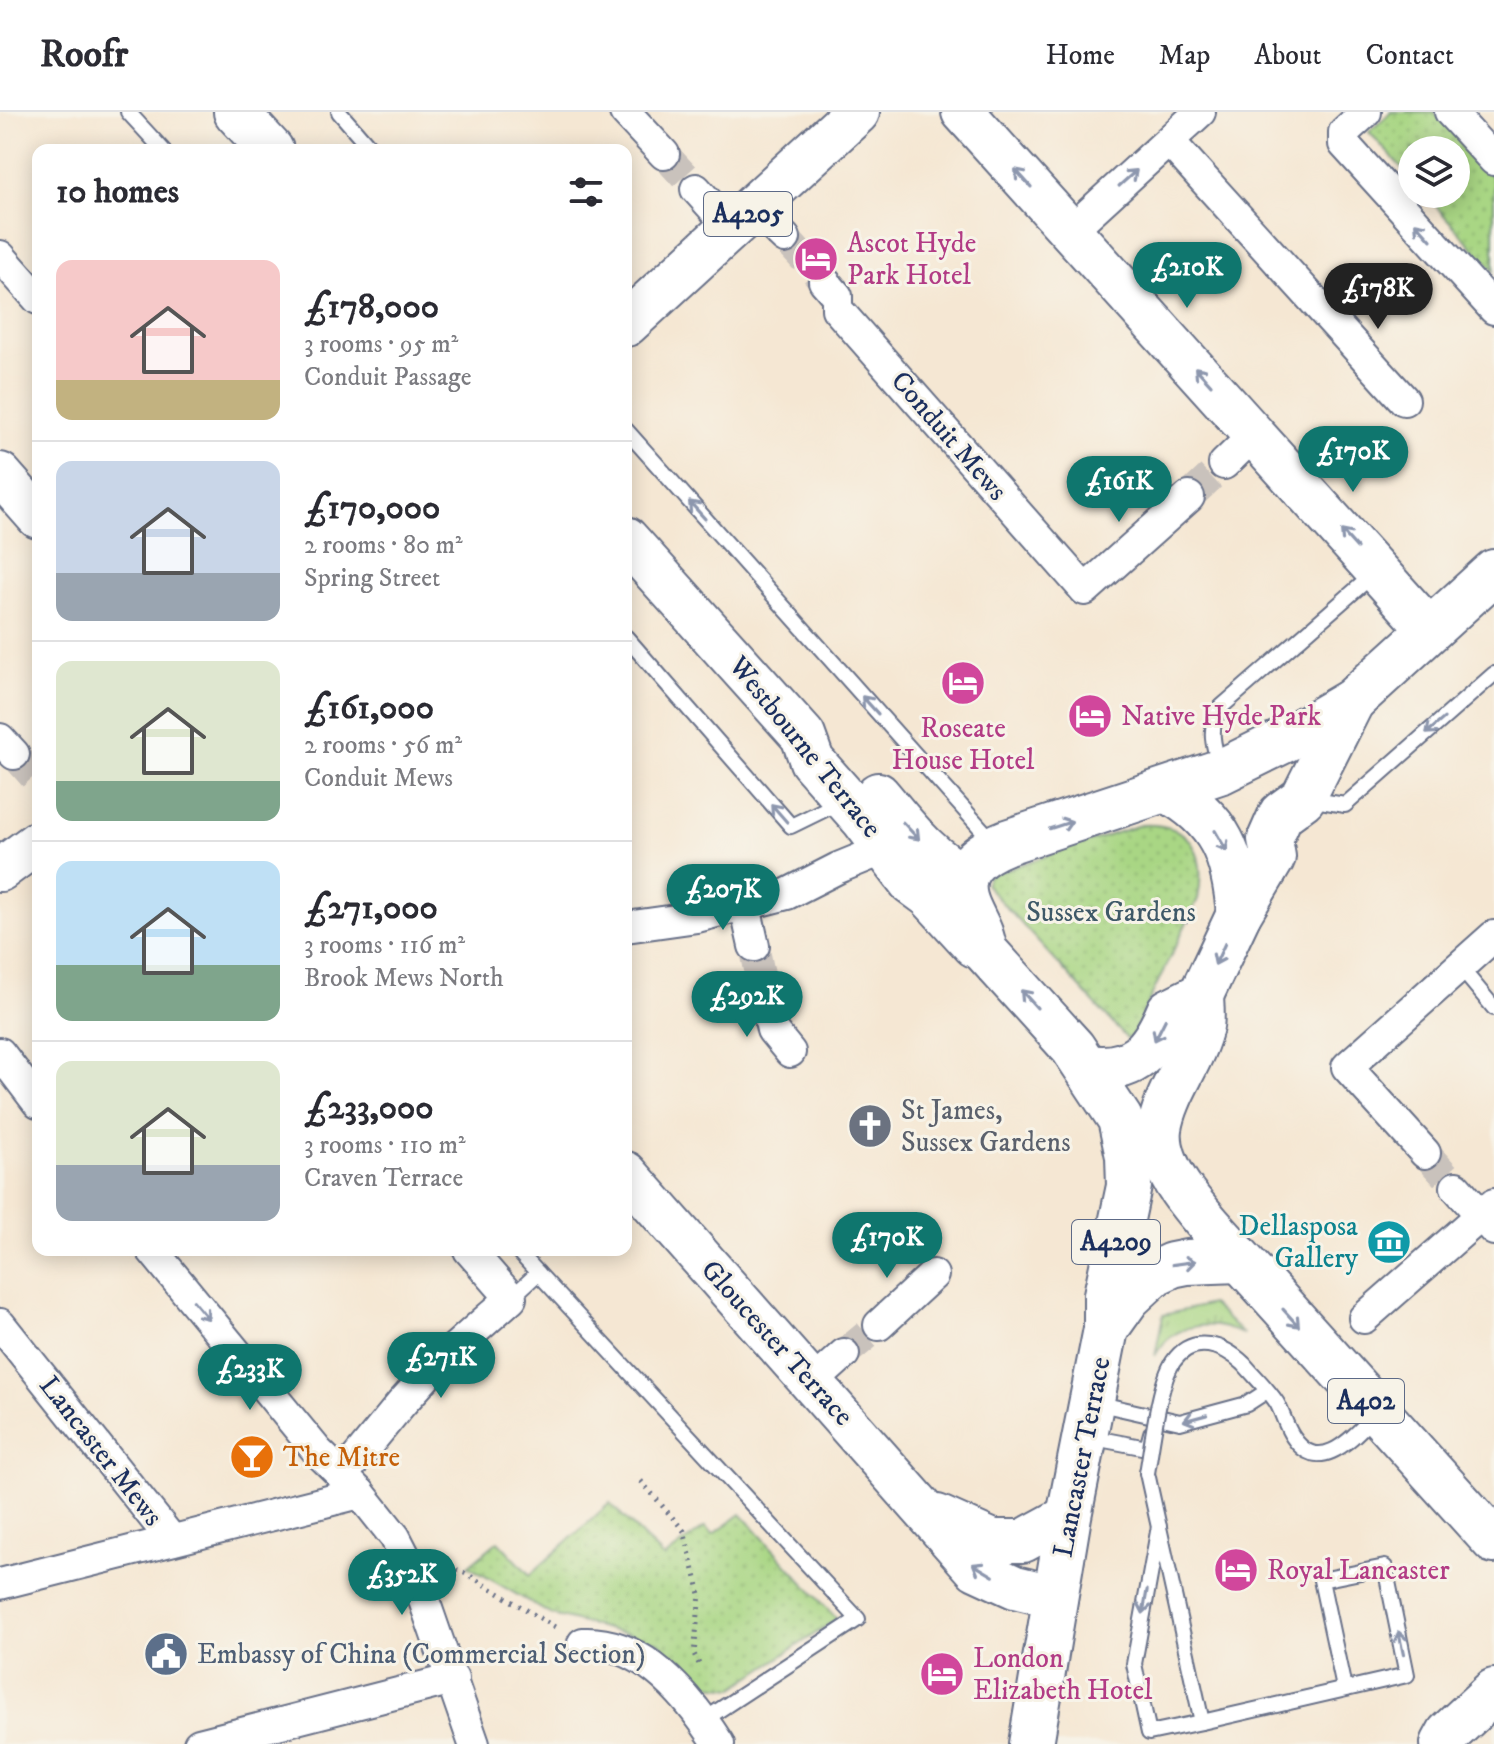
<!DOCTYPE html>
<meta charset="utf-8">
<style>
:root{--surface:#fff;--page:#f2f2f3;--text:#2b2b33;--muted:#7c7c81;--line:#e1e1e2;--accent:#0f766e}
body{margin:0;font-family:"IM FELL DW Pica",serif;background:var(--page);color:var(--text);height:100vh;display:flex;flex-direction:column;font-size:30px;white-space:nowrap}
*{box-sizing:border-box;margin:0}
p{font-size:26px;color:var(--muted)}
.icon{flex:none;width:44px;height:44px;fill:none;stroke:currentColor;stroke-width:2;stroke-linecap:round;stroke-linejoin:round}
.map{position:relative;flex:1;overflow:hidden}
.sheet{position:absolute;left:32px;top:32px;width:600px;height:1112px;display:flex;flex-direction:column;background:var(--surface);border-radius:16px;box-shadow:0 4px 20px #0003}
.sheet>*{flex:none}
.buttons{position:absolute;left:1398px;top:24px;display:grid;gap:16px}
.buttons a{display:grid;place-items:center;width:72px;height:72px;border-radius:50%;background:var(--surface);box-shadow:0 4px 20px #0003;font-size:40px}
.price{position:absolute;translate:-50% -68px;padding:0 18px;border-radius:28px;background:var(--accent);color:#fff;font-size:26px;line-height:52px;filter:drop-shadow(0 2px 4px #0008)}
.price::after{content:'';position:absolute;left:50%;top:48px;width:24px;height:18px;margin-left:-12px;background:inherit;clip-path:polygon(0 0,100% 0,50% 100%)}
.price.on{background:#222;color:#fff}
ul{padding:0;list-style:none}
li{display:flex;align-items:center;gap:24px;height:200px;padding:0 24px}
li+li{border-top:2px solid var(--line)}
li span{display:grid;place-items:center;flex:none;width:224px;height:160px;border-radius:16px;color:#555}
li>.icon{margin-inline-start:auto}
span .icon{width:96px;height:96px;fill:#fffc;stroke-width:1}
li b{font-size:34px}
h2{display:flex;justify-content:space-between;align-items:center;height:96px;padding:0 24px;font-size:34px}
header{display:flex;align-items:center;gap:48px;box-sizing:border-box;height:112px;padding:0 40px;background:var(--surface);border-bottom:2px solid var(--line)}
header strong{font-size:38px}
nav{display:flex;gap:44px;margin-inline-start:auto;font-size:28px}
.map>svg:first-child{display:block}
.grass{fill:url(#grass-tufts);stroke:#628271;stroke-width:2}
.garden{fill:url(#garden-dots);stroke:#628271;stroke-width:2}
.lines{fill:none;stroke-linecap:round;stroke-linejoin:round}
.street-tunnel{stroke:#c9c2bc;stroke-width:30;stroke-dasharray:30 15;stroke-linecap:butt}
.lane-casing{stroke:#676f87;stroke-width:18}
.street-casing{stroke:#676f87;stroke-width:34}
.secondary-casing{stroke:#676f87;stroke-width:46}
.primary-casing{stroke:#676f87;stroke-width:48}
.path{stroke:#676f87;stroke-width:5;stroke-dasharray:2 6;stroke-linecap:butt}
.lane{stroke:#fff;stroke-width:14}
.street{stroke:#fff;stroke-width:30}
.secondary{stroke:#fff;stroke-width:42}
.primary{stroke:#fff;stroke-width:44}
.lane-bridge-casing{stroke:#676f87;stroke-width:18;stroke-linecap:butt}
.lane-bridge{stroke:#fff;stroke-width:14}
.oneway{stroke:#8d97ae}
.labels{text-anchor:middle;dominant-baseline:central;stroke-width:6;stroke-linejoin:round;paint-order:stroke}
.shield{fill:#f7f3e8;stroke:#5d6a87;stroke-width:2}
.shield-label{font-size:26px;font-weight:bold;fill:#1b2f5e}
.hotel-label{font-size:28px;fill:#b23c85;stroke:#f7f3e8;text-anchor:start}
.street-label{font-size:28px;fill:#1b2f5e;stroke:#f7f3e8}
.park-label{font-size:28px;fill:#3e5968;stroke:#f7f3e8}
.worship-label{font-size:28px;fill:#5b616d;stroke:#f7f3e8;text-anchor:start}
.culture-label{font-size:28px;fill:#0d838f;stroke:#f7f3e8;text-anchor:end}
.food-label{font-size:28px;fill:#c56008;stroke:#f7f3e8;text-anchor:start}
.service-label{font-size:28px;fill:#4e5e75;stroke:#f7f3e8;text-anchor:start}
</style>
<header>
<strong>Roofr</strong>
<nav><a>Home</a><a>Map</a><a>About</a><a>Contact</a></nav>
</header>
<div class="map">
<svg width="1494" height="1632" viewBox="0 0 1494 1632">
<defs>
<pattern id="grass-tufts" width="24" height="20" patternUnits="userSpaceOnUse" patternTransform="scale(2)"><rect width="24" height="20" fill="#a9d684"/><path d="M3 7l-1-3M5 7V3M7 7l1-3M15 17l-1-3M17 17v-4M19 17l1-3" fill="none" stroke="#91b874"/></pattern>
<pattern id="garden-dots" width="8" height="8" patternUnits="userSpaceOnUse" patternTransform="scale(2)"><rect width="8" height="8" fill="#a9d684"/><path d="M2 2h.1M6 6h.1" fill="none" stroke="#91b874" stroke-width="1.8" stroke-linecap="round"/></pattern>
</defs>
<rect width="100%" height="100%" fill="#f7f3e8"/>
<filter id="ink" filterUnits="userSpaceOnUse"><feTurbulence type="fractalNoise" baseFrequency=".0125" numOctaves="2"/><feDisplacementMap in="SourceGraphic" scale="16" xChannelSelector="R" yChannelSelector="G"/><feConvolveMatrix kernelMatrix="1 2 1 2 8 2 1 2 1" color-interpolation-filters="sRGB"/></filter>
<filter id="wash" filterUnits="userSpaceOnUse"><feTurbulence type="fractalNoise" baseFrequency=".006" numOctaves="4" result="noise"/><feDisplacementMap in="SourceGraphic" scale="32" xChannelSelector="R" yChannelSelector="G"/><feGaussianBlur stdDeviation="1.8" result="paint"/><feColorMatrix in="noise" values="0 0 0 0 0 0 0 0 0 0 0 0 0 0 0 0 0 1.4 0 .05"/><feComposite in="paint" operator="in"/></filter>
<g filter="url(#wash)">
<rect width="100%" height="100%" fill="#f5e7d3"/>
<!-- grass -->
<path class="grass" d="M1211 1192 1244 1223C1212 1207 1173 1210 1155 1244L1163 1203Z"/>
<!-- garden -->
<g class="garden">
<path d="M1391 0H1434L1494 67V159L1425 82H1456V38H1412V67L1369 20Z"/>
<path d="M1140 713C1192 710 1207 740 1198 787L1132 924 1127 927 985 772 989 763Z"/>
<path d="M610 1391 664 1446 705 1415 713 1423 741 1402 837 1507 734 1576 709 1573 658 1530 552 1503 468 1454 498 1429 530 1463Z"/>
</g>
</g>
<g filter="url(#ink)">
<g class="lines">
<!-- street-tunnel -->
<g class="street-tunnel">
<path d="M664 42 696 77"/>
<path d="M785 126 824 169"/>
<path d="M1189 385 1224 352"/>
<path d="M14 642 38 669"/>
<path d="M754 834 765 885"/>
<path d="M1425 1041 1456 1075"/>
<path d="M844 1242 879 1213"/>
</g>
<!-- lane casing -->
<g class="lane-casing">
<g id="lane">
<path d="M128 0 163 38"/>
<path d="M339 0 372 38"/>
<path d="M626 318 994 731"/>
<path d="M626 525 791 714 842 689"/>
<path d="M1220 655C1213 633 1208 617 1220 596L1375 461"/>
<path d="M1308 687 1345 693 1494 562"/>
<path d="M1460 855 1494 896"/>
<path d="M517 1138 538 1161"/>
<path d="M511 1186 538 1161 858 1507 704 1608"/>
<path d="M1244 1252C1255 1265 1268 1277 1277 1291 1283 1302 1286 1315 1293 1325 1319 1365 1353 1325 1374 1304"/>
<path d="M1096 1291 1180 1310 1247 1292 1267 1279"/>
<path d="M1089 1325 1147 1336 1151 1321"/>
<path d="M1147 1361 1202 1610 1149 1621 1134 1552 1159 1414"/>
<path d="M1202 1610 1407 1563 1385 1455 1321 1468 1344 1576"/>
</g>
</g>
<!-- street casing -->
<g class="street-casing">
<g id="street">
<path d="M625 0 664 42"/>
<path d="M1366 0 1344 20V32L1494 197"/>
<path d="M1450 0 1494 48"/>
<path d="M1169 29 1404 288"/>
<path d="M696 77 731 116"/>
<path d="M754 96 785 126"/>
<path d="M1071 118 1200 0"/>
<path d="M0 144 38 187"/>
<path d="M824 169 837 184V197L1085 478 1189 385"/>
<path d="M1224 352 1255 322"/>
<path d="M0 627 14 642"/>
<path d="M745 794 754 834"/>
<path d="M626 815 697 805 787 782 838 756 887 736"/>
<path d="M765 885 772 918 790 940"/>
<path d="M0 941 38 991"/>
<path d="M1425 1041 1347 955 1494 824"/>
<path d="M1456 1075 1494 1118"/>
<path d="M152 1138 318 1340 360 1381 395 1425 417 1468 474 1632"/>
<path d="M1364 1206 1494 1092"/>
<path d="M0 1212 172 1428"/>
<path d="M879 1213 933 1163"/>
<path d="M812 1271 844 1242"/>
<path d="M342 1364 401 1292 438 1251 511 1186 469 1138"/>
<path d="M0 1472 360 1381"/>
<path d="M583 1531C643 1528 690 1586 719 1632"/>
<path d="M199 1632 453 1567"/>
</g>
</g>
<!-- secondary casing -->
<g class="secondary-casing">
<g id="secondary">
<path d="M963 0 1430 518"/>
<path d="M0 362 38 405"/>
<path d="M0 758 38 730"/>
<path d="M626 1061 976 1457 1015 1475 1056 1485"/>
<path d="M937 1404 993 1429H1023L1069 1404"/>
</g>
</g>
<!-- primary casing -->
<g class="primary-casing">
<g id="primary">
<path d="M236 0 271 38"/>
<path d="M626 212 857 0"/>
<path d="M626 427 803 624 812 649 864 708 911 770 930 784 975 833"/>
<path d="M1167 678C1221 707 1234 744 1239 802"/>
<path d="M878 683C902 711 930 750 965 764"/>
<path d="M1201 883C1201 892 1203 904 1201 914 1193 949 1165 981 1160 1017 1156 1052 1189 1090 1210 1114L1494 1429"/>
<path d="M1088 955C1134 961 1152 939 1169 899L1201 883 1239 802 1273 745 1270 727 1281 702 1303 686 1352 589"/>
<path d="M1106 1217V1183L1129 1074 1128 1044 1120 1007 1073 936 984 838C983 822 975 811 969 797 952 760 977 742 1007 730L1222 659 1289 626 1352 589 1494 460"/>
<path d="M1031 1632 1069 1404 1106 1217 1128 1186 1155 1161 1172 1153 1187 1150 1239 1148"/>
<path d="M1443 1632 1449 1621 1494 1579"/>
</g>
</g>
<!-- path -->
<g class="path">
<path d="M1179 806 1193 812"/>
<path d="M641 1369 684 1419 700 1482 694 1542 701 1556"/>
<path d="M441 1453 467 1462 558 1517"/>
</g>
<!-- lane -->
<use href="#lane" class="lane"/>
<!-- street -->
<use href="#street" class="street"/>
<!-- secondary -->
<use href="#secondary" class="secondary"/>
<!-- primary -->
<use href="#primary" class="primary"/>
<!-- lane-bridge casing -->
<g class="lane-bridge-casing">
<path id="lane-bridge" d="M1147 1361C1152 1333 1159 1271 1173 1250 1193 1221 1224 1233 1244 1252"/>
</g>
<!-- lane-bridge -->
<use href="#lane-bridge" class="lane-bridge"/>
</g>
<!-- one-way arrows -->
<defs><path id="oneway-shaft" d="M-6 0H5M1.5-3L5.5 0L1.5 3" fill="none" stroke-width="1.6" stroke-linecap="round" stroke-linejoin="round" transform="scale(2)"/></defs>
<g class="oneway">
<use href="#oneway-shaft" transform="translate(1023 66) rotate(-132)"/>
<use href="#oneway-shaft" transform="translate(1128 66) rotate(-42)"/>
<use href="#oneway-shaft" transform="translate(1423 119) rotate(-132)"/>
<use href="#oneway-shaft" transform="translate(1203 264) rotate(-132)"/>
<use href="#oneway-shaft" transform="translate(697 398) rotate(-132)"/>
<use href="#oneway-shaft" transform="translate(1349 427) rotate(-132)"/>
<use href="#oneway-shaft" transform="translate(870 593) rotate(-132)"/>
<use href="#oneway-shaft" transform="translate(1435 614) rotate(139)"/>
<use href="#oneway-shaft" transform="translate(779 701) rotate(-131)"/>
<use href="#oneway-shaft" transform="translate(1061 713) rotate(-18)"/>
<use href="#oneway-shaft" transform="translate(911 719) rotate(47)"/>
<use href="#oneway-shaft" transform="translate(1221 729) rotate(60)"/>
<use href="#oneway-shaft" transform="translate(1220 842) rotate(115)"/>
<use href="#oneway-shaft" transform="translate(1029 887) rotate(-132)"/>
<use href="#oneway-shaft" transform="translate(1160 918) rotate(117)"/>
<use href="#oneway-shaft" transform="translate(1184 1151) rotate(-8)"/>
<use href="#oneway-shaft" transform="translate(201 1198) rotate(50)"/>
<use href="#oneway-shaft" transform="translate(1291 1206) rotate(48)"/>
<use href="#oneway-shaft" transform="translate(1195 1306) rotate(165)"/>
<use href="#oneway-shaft" transform="translate(983 1458) rotate(-149)"/>
<use href="#oneway-shaft" transform="translate(1145 1490) rotate(100)"/>
<use href="#oneway-shaft" transform="translate(1401 1531) rotate(-102)"/>
</g>
</g>
<!-- icons -->
<defs>
<g id="hotel-disc" transform="scale(2.3)"><circle r="9.5" fill="#d1479c" stroke="#f7f3e8"/><path d="M-6-4.5h1.5V1H6V5H4.5V3h-9V5H-6ZM-4 0a1.8 1.8 0 1 1 3.6 0ZM.5 0V-2.5h3Q6-2.5 6 0Z" fill="#fff"/></g>
<g id="church-disc" transform="scale(2.3)"><circle r="9.5" fill="#6b7280" stroke="#f7f3e8"/><path d="M-1.2-6h2.4v3.5h3.3v2.4h-3.3V6h-2.4V-.1h-3.3v-2.4h3.3Z" fill="#fff"/></g>
<g id="museum-disc" transform="scale(2.3)"><circle r="9.5" fill="#0f9aa8" stroke="#f7f3e8"/><path d="M0-6L6-3V-2H-6V-3ZM-5-1h2V3h-2ZM-1-1h2V3h-2ZM3-1h2V3H3ZM-6 4H6V6H-6Z" fill="#fff"/></g>
<g id="bar-disc" transform="scale(2.3)"><circle r="9.5" fill="#e8710a" stroke="#f7f3e8"/><path d="M-6-5H6L.8 .8V4.5H3.5V6h-7V4.5H-.8V.8Z" fill="#fff"/></g>
<g id="civic-disc" transform="scale(2.3)"><circle r="9.5" fill="#5c6f8a" stroke="#f7f3e8"/><path d="M-.6-6.5H3V-4.5H.6V-3L4-1V1h2V6H-6V1h2V-1L-.6-3ZM-1.2 2.5V6h2.4V2.5Z" fill="#fff"/></g>
</defs>
<g fill-rule="evenodd">
<use href="#hotel-disc" x="816" y="147"/>
<use href="#hotel-disc" x="963" y="571"/>
<use href="#hotel-disc" x="1090" y="604"/>
<use href="#church-disc" x="870" y="1014"/>
<use href="#museum-disc" x="1389" y="1130"/>
<use href="#bar-disc" x="252" y="1345"/>
<use href="#hotel-disc" x="1236" y="1458"/>
<use href="#civic-disc" x="166" y="1542"/>
<use href="#hotel-disc" x="942" y="1562"/>
</g>
<g class="labels">
<!-- shield labels -->
<g class="shield">
<rect x="704" y="80" width="88" height="44" rx="6"/>
<rect x="1072" y="1108" width="88" height="44" rx="6"/>
<rect x="1328" y="1267" width="76" height="44" rx="6"/>
</g>
<g class="shield-label">
<text x="748" y="102">A4205</text>
<text x="1116" y="1130">A4209</text>
<text x="1366" y="1289">A402</text>
</g>
<!-- hotel labels -->
<g class="hotel-label">
<text x="847" y="131">Ascot Hyde<tspan x="847" dy="32">Park Hotel</tspan></text>
<text x="1121" y="604">Native Hyde Park</text>
<text x="963" y="616" text-anchor="middle">Roseate<tspan x="963" dy="32">House Hotel</tspan></text>
<text x="1267" y="1458">Royal Lancaster</text>
<text x="973" y="1546">London<tspan x="973" dy="32">Elizabeth Hotel</tspan></text>
</g>
<!-- street labels -->
<g class="street-label">
<text transform="translate(949 324) rotate(49)">Conduit Mews</text>
<text transform="translate(805 635) rotate(51)">Westbourne Terrace</text>
<text transform="translate(777 1231) rotate(48)">Gloucester Terrace</text>
<text transform="translate(101 1339) rotate(52)">Lancaster Mews</text>
<text transform="translate(1082 1345) rotate(-79)">Lancaster Terrace</text>
</g>
<!-- park labels -->
<g class="park-label">
<text x="1111" y="800">Sussex Gardens</text>
</g>
<!-- worship labels -->
<g class="worship-label">
<text x="901" y="998">St James,<tspan x="901" dy="32">Sussex Gardens</tspan></text>
</g>
<!-- culture labels -->
<g class="culture-label">
<text x="1358" y="1114">Dellasposa<tspan x="1358" dy="32">Gallery</tspan></text>
</g>
<!-- food labels -->
<g class="food-label">
<text x="283" y="1345">The Mitre</text>
</g>
<!-- service labels -->
<g class="service-label">
<text x="197" y="1542">Embassy of China (Commercial Section)</text>
</g>
</g>
</svg>
<div class="buttons">
<a><svg class="icon" aria-label="layers" viewBox="0 0 24 24"><path d="M12 4l9 5-9 5-9-5zM3 14l9 5 9-5"/></svg></a>
</div>
<b class="price" style="left:1187px;top:198px">£210K</b>
<b class="price on" style="left:1378px;top:219px">£178K</b>
<b class="price" style="left:1353px;top:382px">£170K</b>
<b class="price" style="left:1119px;top:412px">£161K</b>
<b class="price" style="left:723px;top:820px">£207K</b>
<b class="price" style="left:747px;top:927px">£292K</b>
<b class="price" style="left:887px;top:1168px">£170K</b>
<b class="price" style="left:441px;top:1288px">£271K</b>
<b class="price" style="left:250px;top:1300px">£233K</b>
<b class="price" style="left:402px;top:1505px">£352K</b>
<section class="sheet">
<h2>10 homes<svg class="icon" aria-label="filters" viewBox="0 0 24 24"><path d="M4 7h16M4 17h16"/><circle cx="9" cy="7" r="2"/><circle cx="15" cy="17" r="2"/></svg></h2>
<ul>
<li><span style="background:linear-gradient(#f6c9c9 75%,#c2b280 0)"><svg class="icon" aria-label="home" viewBox="0 0 24 24"><path d="M3 11l9-7 9 7M6 9v11h12V9"/></svg></span><div><b>£178,000</b><p>3 rooms · 95 m²</p><p>Conduit Passage</p></div></li>
<li><span style="background:linear-gradient(#c9d6e8 70%,#9aa5b1 0)"><svg class="icon" aria-label="home" viewBox="0 0 24 24"><path d="M3 11l9-7 9 7M6 9v11h12V9"/></svg></span><div><b>£170,000</b><p>2 rooms · 80 m²</p><p>Spring Street</p></div></li>
<li><span style="background:linear-gradient(#dfe7d0 75%,#7fa58c 0)"><svg class="icon" aria-label="home" viewBox="0 0 24 24"><path d="M3 11l9-7 9 7M6 9v11h12V9"/></svg></span><div><b>£161,000</b><p>2 rooms · 56 m²</p><p>Conduit Mews</p></div></li>
<li><span style="background:linear-gradient(#bfe0f5 65%,#7fa58c 0)"><svg class="icon" aria-label="home" viewBox="0 0 24 24"><path d="M3 11l9-7 9 7M6 9v11h12V9"/></svg></span><div><b>£271,000</b><p>3 rooms · 116 m²</p><p>Brook Mews North</p></div></li>
<li><span style="background:linear-gradient(#dfe7d0 65%,#9aa5b1 0)"><svg class="icon" aria-label="home" viewBox="0 0 24 24"><path d="M3 11l9-7 9 7M6 9v11h12V9"/></svg></span><div><b>£233,000</b><p>3 rooms · 110 m²</p><p>Craven Terrace</p></div></li>
</ul>
</section>
</div>
